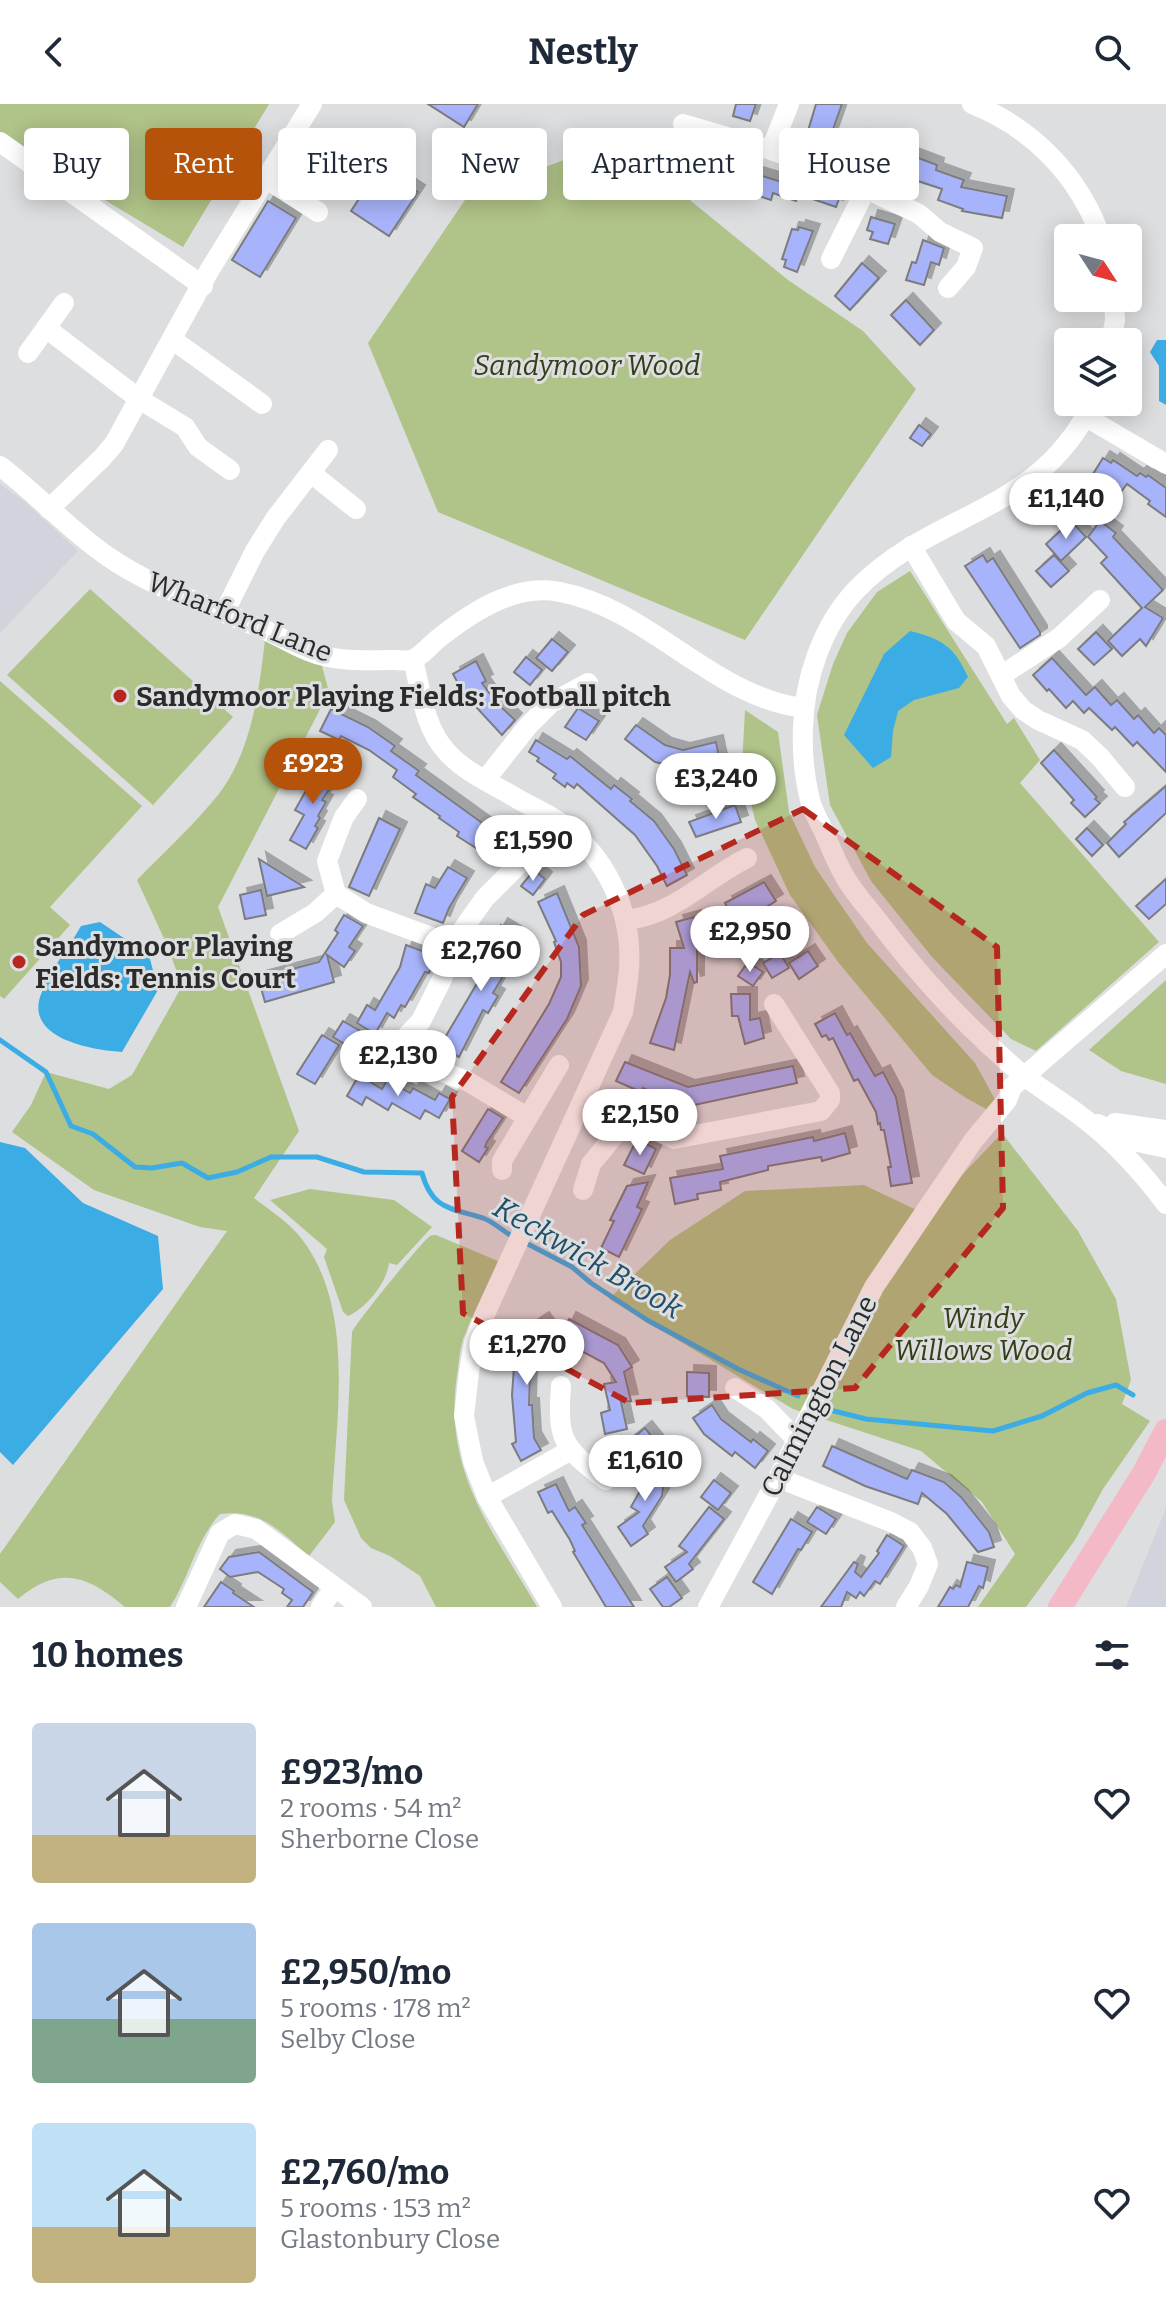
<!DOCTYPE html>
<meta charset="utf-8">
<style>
:root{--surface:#fff;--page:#f6f6f7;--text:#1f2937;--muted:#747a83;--accent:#b45309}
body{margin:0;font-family:Bitter,serif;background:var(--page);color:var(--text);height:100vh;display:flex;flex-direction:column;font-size:30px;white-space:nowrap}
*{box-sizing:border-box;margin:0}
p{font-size:26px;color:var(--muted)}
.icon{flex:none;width:44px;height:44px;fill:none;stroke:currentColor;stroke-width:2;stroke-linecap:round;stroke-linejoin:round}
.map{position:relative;height:1503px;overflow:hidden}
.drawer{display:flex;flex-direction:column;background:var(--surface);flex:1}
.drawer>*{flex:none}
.guide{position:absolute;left:24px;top:24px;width:1118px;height:72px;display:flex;gap:16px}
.needle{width:52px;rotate:126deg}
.controls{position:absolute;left:1054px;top:120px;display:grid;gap:16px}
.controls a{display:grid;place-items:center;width:88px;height:88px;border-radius:8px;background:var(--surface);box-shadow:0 4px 20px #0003;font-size:40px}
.price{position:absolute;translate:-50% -68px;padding:0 18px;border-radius:28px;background:#fff;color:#222;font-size:26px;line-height:52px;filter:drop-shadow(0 2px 4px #0008)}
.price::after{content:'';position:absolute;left:50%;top:48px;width:24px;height:18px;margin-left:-12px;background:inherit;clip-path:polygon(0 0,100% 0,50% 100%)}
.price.active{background:var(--accent);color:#fff}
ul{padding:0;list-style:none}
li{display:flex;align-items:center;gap:24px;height:200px;padding:0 32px}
li span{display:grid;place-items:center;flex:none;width:224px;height:160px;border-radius:8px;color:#555}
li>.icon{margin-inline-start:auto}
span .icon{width:96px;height:96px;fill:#fffc;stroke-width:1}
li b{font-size:34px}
h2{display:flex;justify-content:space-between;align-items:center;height:96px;padding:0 32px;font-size:34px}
.tag{padding:0 28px;border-radius:8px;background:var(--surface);box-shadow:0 4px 20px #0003;font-size:28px;line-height:72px}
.tag.active{background:var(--accent);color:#fff}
header{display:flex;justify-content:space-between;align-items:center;height:104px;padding:0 32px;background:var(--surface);font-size:36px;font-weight:700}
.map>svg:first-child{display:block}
.built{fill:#d2d4dd}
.green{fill:#b0c388}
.water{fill:#3cace4}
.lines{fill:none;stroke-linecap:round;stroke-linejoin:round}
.stream{stroke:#3cace4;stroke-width:5}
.building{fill:#a7b3fa;stroke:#7c7c7e;stroke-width:2;filter:url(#shadow)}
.minor{stroke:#fff;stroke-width:20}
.major{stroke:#f4b9c7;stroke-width:24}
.marked{fill:#b6281d;fill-opacity:0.2;stroke:#b6281d;stroke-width:6;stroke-dasharray:16 10;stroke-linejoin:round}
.poi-dot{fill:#b6281d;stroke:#dddee0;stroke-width:3}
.labels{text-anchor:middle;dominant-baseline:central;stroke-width:6;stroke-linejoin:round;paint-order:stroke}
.park-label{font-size:28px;font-style:italic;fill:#343f17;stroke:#dddee0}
.street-label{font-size:28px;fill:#2b2b2c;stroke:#dddee0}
.poi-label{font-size:28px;font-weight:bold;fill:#2b2b2c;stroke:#dddee0;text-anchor:start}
.water-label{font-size:30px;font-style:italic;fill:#224f67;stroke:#dddee0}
</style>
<header><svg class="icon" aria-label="back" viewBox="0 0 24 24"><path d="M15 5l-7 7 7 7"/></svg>Nestly<svg class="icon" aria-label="search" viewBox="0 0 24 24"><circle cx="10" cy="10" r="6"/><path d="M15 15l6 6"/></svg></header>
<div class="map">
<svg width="1166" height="1503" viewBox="0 0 1166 1503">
<defs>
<filter id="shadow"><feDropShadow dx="7" dy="-7" stdDeviation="0" flood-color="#0004"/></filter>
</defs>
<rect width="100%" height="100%" fill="#dddee0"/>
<!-- built -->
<g class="built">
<path d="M0 380 24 397 78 447 0 529Z"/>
<path d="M1166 1404V1503H1126Z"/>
</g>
<!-- green -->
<g class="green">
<path d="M0 0H269L183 143 0 33Z"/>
<path d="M640 27 691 97 788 176 863 227 916 285 745 536 438 408 368 239 467 93Z"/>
<path d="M910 467 1007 620 1014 614 1040 656 1020 679 1159 838 1036 947 1011 935 932 853 871 777 830 701 817 611 833 560 847 529 877 488Z"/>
<path d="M90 485 233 613 153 701 7 571Z"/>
<path d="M266 526 319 551 329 588 218 803 299 1027 254 1094C269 1106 289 1118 301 1134 356 1204 336 1315 332 1397L335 1418 309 1452C279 1427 262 1405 220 1410 196 1436 189 1474 170 1503H125C87 1471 59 1461 18 1495L0 1478V1450L227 1127 200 1123 94 1086 12 1028 31 1001 46 968 109 985 132 971 182 882 167 841 137 776C164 748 194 721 218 691 253 646 260 581 266 526Z"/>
<path d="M0 577 142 702 50 803 70 821 4 895 0 892Z"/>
<path d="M745 606 778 628 789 708 815 763 867 839 975 959 997 999 988 1006 966 994 932 971 838 858 790 791 755 716 742 662Z"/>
<path d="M1166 876V980L1121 967 1089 946Z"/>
<path d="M1002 1029 1078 1127 1116 1195 1131 1276 1122 1300 1150 1317 1103 1385 1075 1436 1026 1503H978L1015 1450 982 1398 921 1347 793 1305 609 1195 670 1136 745 1087 864 1081 925 1110Z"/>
<path d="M310 1085 394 1096 432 1123 397 1161 389 1159C387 1179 365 1205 348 1212L343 1208 324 1153 327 1145 270 1096Z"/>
<path d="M436 1131 498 1157C487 1183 473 1209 463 1235 460 1245 459 1256 458 1265 441 1365 490 1422 537 1503H436L420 1472 390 1452 371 1444 361 1434 344 1396 352 1228C354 1221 424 1135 430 1132 432 1131 434 1131 436 1131Z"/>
</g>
<!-- water -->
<g class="water">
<path d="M1157 236H1166V301L1159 297V262L1150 248Z"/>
<path d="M910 527C942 535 954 542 968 573L959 584 914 596 898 607 893 627 891 653 873 664 844 631 884 550Z"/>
<path d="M100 818 149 851 158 886 122 948C94 946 27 936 40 893 48 868 68 845 81 822Z"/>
<path d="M0 1038 25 1044 83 1099 158 1132 163 1185 13 1361 0 1348Z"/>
</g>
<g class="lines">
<!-- stream -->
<g class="stream">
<path d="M0 936 46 968 71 1022 93 1030 135 1063 152 1064 182 1059 208 1074 237 1068 271 1053H317L364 1068 422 1069C432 1106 451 1104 483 1114 494 1118 504 1128 515 1134"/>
<path d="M524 1138 572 1163 591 1179 647 1216 738 1265 798 1292"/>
<path d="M830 1306 866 1315 993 1327 1042 1312 1087 1289 1116 1281 1133 1291"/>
</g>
</g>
<!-- building -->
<g class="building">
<path d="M428 0H478L464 23Z"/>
<path d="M736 0H756L750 17 733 12Z"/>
<path d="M816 0H842L826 45 805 37Z"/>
<path d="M860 32 900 45V47L937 61 936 66 964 76 961 83 1007 92 1002 114 962 107 963 105 938 96 942 85 875 63 876 60 858 53 860 49 855 48Z"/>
<path d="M678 46 782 78 784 70 842 87 836 103 798 90 796 97 773 89 771 96 682 67 669 56Z"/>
<path d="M376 69 393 80 397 74 418 88 389 132 351 107Z"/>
<path d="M268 97 296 114 260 173 232 156Z"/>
<path d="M871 113 895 120 888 140 870 135 873 128 867 126Z"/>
<path d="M799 123 813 127 797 168 784 163 786 156 782 155 792 125 798 126Z"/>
<path d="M923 136 944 144 939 161 931 158 924 181 906 176 912 158 916 159Z"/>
<path d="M862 159 879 174 850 206 835 192Z"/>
<path d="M906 196 934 226 920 241 891 211Z"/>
<path d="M919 321 931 330 922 342 910 334Z"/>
<path d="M1103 354 1111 359 1113 356 1137 372 1140 369 1146 373 1148 371 1166 384V413L1148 400 1150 397 1127 380 1121 388 1093 370Z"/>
<path d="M1071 417 1086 433 1061 457 1046 440Z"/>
<path d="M1100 417 1116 429 1113 433 1163 486 1145 503 1163 514 1146 542 1140 535 1122 552 1108 537 1142 504 1101 459 1107 453 1088 433Z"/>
<path d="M983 451 987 458 993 454 1040 528V531L1020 544 965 462Z"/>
<path d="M1054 451 1069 467 1051 483 1036 467Z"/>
<path d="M1096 528 1112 545 1094 561 1078 545Z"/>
<path d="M552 535 568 548 552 567 536 554Z"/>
<path d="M526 553 542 566 530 581 514 568Z"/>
<path d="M1052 554 1086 591 1095 583 1111 601 1117 596 1134 615 1138 611 1154 629 1159 624 1166 631V668L1137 638 1133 642 1115 623 1112 626 1089 604 1084 609 1073 597 1066 604 1049 585 1047 587 1033 571Z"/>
<path d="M476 557 486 577 482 579 497 599 515 616 502 631 463 589 453 570Z"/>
<path d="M578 604 599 617 586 636 565 623Z"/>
<path d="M331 605 368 623 395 642 391 647 419 667 416 671 510 739 500 755 479 741 476 744 457 732 459 728 439 714 440 712 413 693 416 690 393 673 397 666 369 646 341 632 339 636 320 627Z"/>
<path d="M636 621 665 641 683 646 716 638 720 657 685 665 655 658 625 635Z"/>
<path d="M536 636 567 655 570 652 611 685 614 681 632 695 630 697 654 717 674 745 687 771 667 782 657 762 635 731 577 680 574 684 567 679 565 683 553 674 556 670 537 657 539 654 529 648Z"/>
<path d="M1054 646 1097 693 1095 695 1100 699 1085 713 1071 699 1074 696 1041 659Z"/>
<path d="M321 660 338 672 322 696 326 698 318 712 320 714 315 722 318 724 306 745 290 736 304 711 295 706Z"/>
<path d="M1166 682V709L1119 753 1107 739 1126 720 1124 718Z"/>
<path d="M735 701 741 718 696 733 689 718Z"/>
<path d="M379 714 400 725 369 792 349 783Z"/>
<path d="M1087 724 1103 741 1092 752 1076 735Z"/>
<path d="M259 755 283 770 304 783 267 792Z"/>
<path d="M448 763 467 774 449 804 443 819 415 809 426 780 435 784Z"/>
<path d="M534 766 545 775 533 791 521 782Z"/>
<path d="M1166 775V800L1149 815 1136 802Z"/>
<path d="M764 778 776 797 758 808 756 804 734 818 725 799Z"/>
<path d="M261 786 266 811 245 815 240 791Z"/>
<path d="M557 789 579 843 581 882 567 915 519 989 501 978 549 900 561 873V858L554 838 556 837 538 798Z"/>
<path d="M344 811 363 822 349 843 355 847 344 863 327 851 334 878 265 898 258 874 319 858 338 829 335 826Z"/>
<path d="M694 813 700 833 697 834V878L694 879 690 868 674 946 650 939 666 894 670 871V844H684L676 818Z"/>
<path d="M501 821 514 829 511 834 515 837 500 864 506 867 493 889 498 892 488 909 483 906 459 953 440 942 479 876 477 875 490 853 484 850Z"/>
<path d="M406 841 436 852 429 869 425 868 405 903 401 901 394 914 387 909 375 930 357 919 367 901 375 906 400 863Z"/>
<path d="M808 847 818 862 799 875 789 859Z"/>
<path d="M780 849 789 864 772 874 763 859Z"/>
<path d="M748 858 763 868 753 882 738 872Z"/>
<path d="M731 890H750V916L760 914 764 934 745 940 738 912H732Z"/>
<path d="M835 909 847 931 850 929 875 972 883 968 896 993 912 1079 891 1082 888 1063H891L884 1026H881L880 1019 878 1020 876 1008 858 975 854 977 833 934 829 936 826 931 822 933 815 920Z"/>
<path d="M343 917 362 928 353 945 333 933Z"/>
<path d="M322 931 339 941 315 980 297 970Z"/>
<path d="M625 958 688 983 793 962 797 979 694 1001 693 1005 687 1003 686 1008 673 1006 675 998 643 984 641 988 616 977Z"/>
<path d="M359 971 382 985 387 976 410 989 413 984 435 996 439 989 450 995 439 1014 425 1006 420 1015 392 999 388 1006 366 993 362 1001 347 992Z"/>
<path d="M488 1005 503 1014 487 1038 485 1043 488 1044 479 1058 462 1047Z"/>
<path d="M845 1029 850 1049 822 1057 821 1053 768 1062V1066L720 1078 721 1086 697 1090 698 1095 675 1100 670 1074 723 1065 720 1052 813 1033 814 1037Z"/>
<path d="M637 1035 656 1045 644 1070 624 1061Z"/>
<path d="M648 1078 637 1103 642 1105 619 1153 601 1144 614 1117 610 1116 627 1082Z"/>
<path d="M542 1215 553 1230 530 1271 529 1301H532L534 1334 541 1346 521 1357 512 1340 516 1338 512 1291 514 1263 510 1260 530 1223Z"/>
<path d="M569 1215 618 1241 632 1263 624 1268 631 1297 621 1298 627 1325 605 1330 601 1309 610 1306 604 1280 616 1278 604 1259 578 1245 577 1247 558 1237Z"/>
<path d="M687 1268 709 1269V1293L687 1292Z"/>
<path d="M712 1301 721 1315 751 1338 753 1335 768 1347 755 1364 735 1348 732 1352 704 1330 693 1314Z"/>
<path d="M645 1324 659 1341 642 1355 628 1338Z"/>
<path d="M832 1342 907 1375 912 1366 944 1378 961 1393 989 1428 994 1443 978 1448 947 1410 922 1389 918 1400 865 1382 823 1362Z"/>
<path d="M644 1360 666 1364 662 1392 643 1422 648 1430 631 1442 618 1423 639 1408 631 1403 640 1387Z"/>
<path d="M714 1376 731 1389 718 1406 701 1393Z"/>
<path d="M556 1380 569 1407 575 1403 586 1419 582 1421 634 1503H606L573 1448 575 1447 570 1436 552 1407 548 1409 538 1388Z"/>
<path d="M709 1403 724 1415 689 1460 693 1465 676 1478 665 1463 687 1448 679 1442Z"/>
<path d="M817 1403 836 1415 826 1430 807 1418Z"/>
<path d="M791 1415 812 1428 801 1446 798 1445 772 1490 753 1478Z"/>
<path d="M887 1431 904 1442 880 1480 875 1477 864 1492 860 1488 856 1494 847 1488 841 1503H821L854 1458 858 1460 855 1468 861 1473 879 1449 877 1447Z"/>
<path d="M259 1448 313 1488 303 1503H287L292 1496 282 1489 284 1485 258 1468 230 1473 220 1465 229 1453Z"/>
<path d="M967 1458 988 1463 983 1484 979 1482 968 1503H938L950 1483 953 1485 956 1481 960 1483Z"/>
<path d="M667 1473 682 1494 669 1503H663L650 1485Z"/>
<path d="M221 1478 234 1487 233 1489 254 1503H204Z"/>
</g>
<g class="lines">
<!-- minor -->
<g class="minor">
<path d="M972 0C1033 24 1080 73 1101 134"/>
<path d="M683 20 771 46 853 75 866 85 919 110 940 128 973 144 966 163 948 184"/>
<path d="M0 38 203 182"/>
<path d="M771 46 789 0"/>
<path d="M265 74 318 108"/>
<path d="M831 155 866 85"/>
<path d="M46 224 139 295 185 323 198 343 230 366"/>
<path d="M173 236 262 300"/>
<path d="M1111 238 1115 216 1114 194"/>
<path d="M28 249 64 199"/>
<path d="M1093 298C1038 412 933 406 856 486 822 522 804 576 803 624 802 649 804 672 810 696 813 708 820 719 825 730 831 744 837 760 845 773 854 789 867 803 878 817 920 873 969 926 1023 971 1042 986 1063 998 1082 1013 1114 1037 1142 1068 1166 1100"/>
<path d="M1086 313 1166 360"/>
<path d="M0 362C37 390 68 425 107 452 156 486 211 502 265 526 283 534 301 546 320 551 344 558 368 556 392 556 398 556 405 557 411 556 420 554 431 540 439 534 472 508 515 479 560 488 650 505 711 592 803 604"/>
<path d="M311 369 356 405"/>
<path d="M49 405 102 354 114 340 209 167 312 0"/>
<path d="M911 442 956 517 986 542 1011 592 1023 606 1038 616 1082 636 1100 653 1125 683"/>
<path d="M224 509 255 447 275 415 328 346"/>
<path d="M413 556C421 586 424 623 446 647 464 668 493 680 516 694 530 702 546 709 559 718 606 751 633 808 629 865 628 879 625 894 623 908L485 1210 474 1239 469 1268 464 1312 473 1357 487 1393 552 1503"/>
<path d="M1002 571 1059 534 1100 496"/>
<path d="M485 676 528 622 551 599 588 579"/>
<path d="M336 790 366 809 455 842"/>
<path d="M626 816C674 811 705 775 747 754"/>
<path d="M280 830 315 809 336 790 327 757 344 713 357 695"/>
<path d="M584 993 674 1035 821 1007 830 996V989L774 900"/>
<path d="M527 1013 467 977 409 956 400 948 402 937 421 917 442 875 463 825 485 794 560 719"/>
<path d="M1115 1019 1166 1026"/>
<path d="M1098 1020 1138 1038 1166 1044"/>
<path d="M502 1066V1057L559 961"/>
<path d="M583 1086 591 1060 628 1015"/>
<path d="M561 1282C557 1336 562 1343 606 1376"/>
<path d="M735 1284 767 1305 796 1335"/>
<path d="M778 1374 891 1418 910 1428 922 1444 928 1460 919 1482 906 1503"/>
<path d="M487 1393 571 1346"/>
<path d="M186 1503 220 1429 235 1420 256 1425 362 1503"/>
<path d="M321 1503 334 1484"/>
<path d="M708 1503 778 1374 874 1183 973 1037 1007 996 1012 983 1166 850"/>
</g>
<!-- major -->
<path class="major" d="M1060 1503 1144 1369 1166 1327"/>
</g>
<!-- marked area -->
<path class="marked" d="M803 705 997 843 1003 1104 855 1284 630 1299 463 1209 452 993 583 811Z"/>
<!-- markers -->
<g class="poi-dot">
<circle cx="120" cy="592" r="8"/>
<circle cx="19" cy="858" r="8"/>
</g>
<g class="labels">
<!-- park labels -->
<g class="park-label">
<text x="587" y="261">Sandymoor Wood</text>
<text x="983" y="1214">Windy<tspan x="983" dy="32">Willows Wood</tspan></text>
</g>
<!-- street labels -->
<g class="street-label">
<text transform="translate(240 513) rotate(22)">Wharford Lane</text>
<text transform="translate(819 1292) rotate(-63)">Calmington Lane</text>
</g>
<!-- poi labels -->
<g class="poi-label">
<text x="136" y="592">Sandymoor Playing Fields: Football pitch</text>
<text x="35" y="842">Sandymoor Playing<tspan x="35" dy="32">Fields: Tennis Court</tspan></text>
</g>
<!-- water labels -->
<g class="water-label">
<text transform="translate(588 1154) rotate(30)">Keckwick Brook</text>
</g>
</g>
</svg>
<div class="controls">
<a><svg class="needle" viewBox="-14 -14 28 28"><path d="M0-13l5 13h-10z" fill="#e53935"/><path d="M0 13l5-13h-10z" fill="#747a83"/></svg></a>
<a><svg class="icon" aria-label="layers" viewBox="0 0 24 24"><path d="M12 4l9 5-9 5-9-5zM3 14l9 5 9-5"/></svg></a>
</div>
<b class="price" style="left:1066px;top:437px">£1,140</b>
<b class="price active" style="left:313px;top:702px">£923</b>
<b class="price" style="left:716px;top:717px">£3,240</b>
<b class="price" style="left:533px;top:779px">£1,590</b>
<b class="price" style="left:750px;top:870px">£2,950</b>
<b class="price" style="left:481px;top:889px">£2,760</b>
<b class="price" style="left:398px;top:994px">£2,130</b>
<b class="price" style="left:640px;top:1053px">£2,150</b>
<b class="price" style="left:527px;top:1283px">£1,270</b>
<b class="price" style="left:645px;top:1399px">£1,610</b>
<div class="guide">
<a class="tag">Buy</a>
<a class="tag active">Rent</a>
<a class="tag">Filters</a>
<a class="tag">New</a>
<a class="tag">Apartment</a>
<a class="tag">House</a>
</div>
</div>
<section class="drawer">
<h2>10 homes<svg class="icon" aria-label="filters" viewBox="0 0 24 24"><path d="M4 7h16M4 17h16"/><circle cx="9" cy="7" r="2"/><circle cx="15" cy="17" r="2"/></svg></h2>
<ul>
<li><span style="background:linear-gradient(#c9d6e8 70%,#c2b280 0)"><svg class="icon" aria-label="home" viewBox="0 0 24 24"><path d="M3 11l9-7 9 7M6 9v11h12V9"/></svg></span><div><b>£923/mo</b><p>2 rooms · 54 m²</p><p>Sherborne Close</p></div><svg class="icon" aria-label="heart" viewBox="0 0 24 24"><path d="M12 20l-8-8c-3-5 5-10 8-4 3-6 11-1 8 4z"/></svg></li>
<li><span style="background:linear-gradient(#a9c7e8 60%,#7fa58c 0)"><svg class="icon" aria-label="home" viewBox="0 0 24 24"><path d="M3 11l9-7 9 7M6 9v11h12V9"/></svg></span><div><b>£2,950/mo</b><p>5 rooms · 178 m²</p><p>Selby Close</p></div><svg class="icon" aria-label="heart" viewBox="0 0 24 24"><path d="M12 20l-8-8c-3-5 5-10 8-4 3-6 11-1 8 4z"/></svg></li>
<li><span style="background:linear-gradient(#bfe0f5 65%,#c2b280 0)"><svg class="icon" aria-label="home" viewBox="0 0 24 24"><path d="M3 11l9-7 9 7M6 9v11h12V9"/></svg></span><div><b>£2,760/mo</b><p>5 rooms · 153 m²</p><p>Glastonbury Close</p></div><svg class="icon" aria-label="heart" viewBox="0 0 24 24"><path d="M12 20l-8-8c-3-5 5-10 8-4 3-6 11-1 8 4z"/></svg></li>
</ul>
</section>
